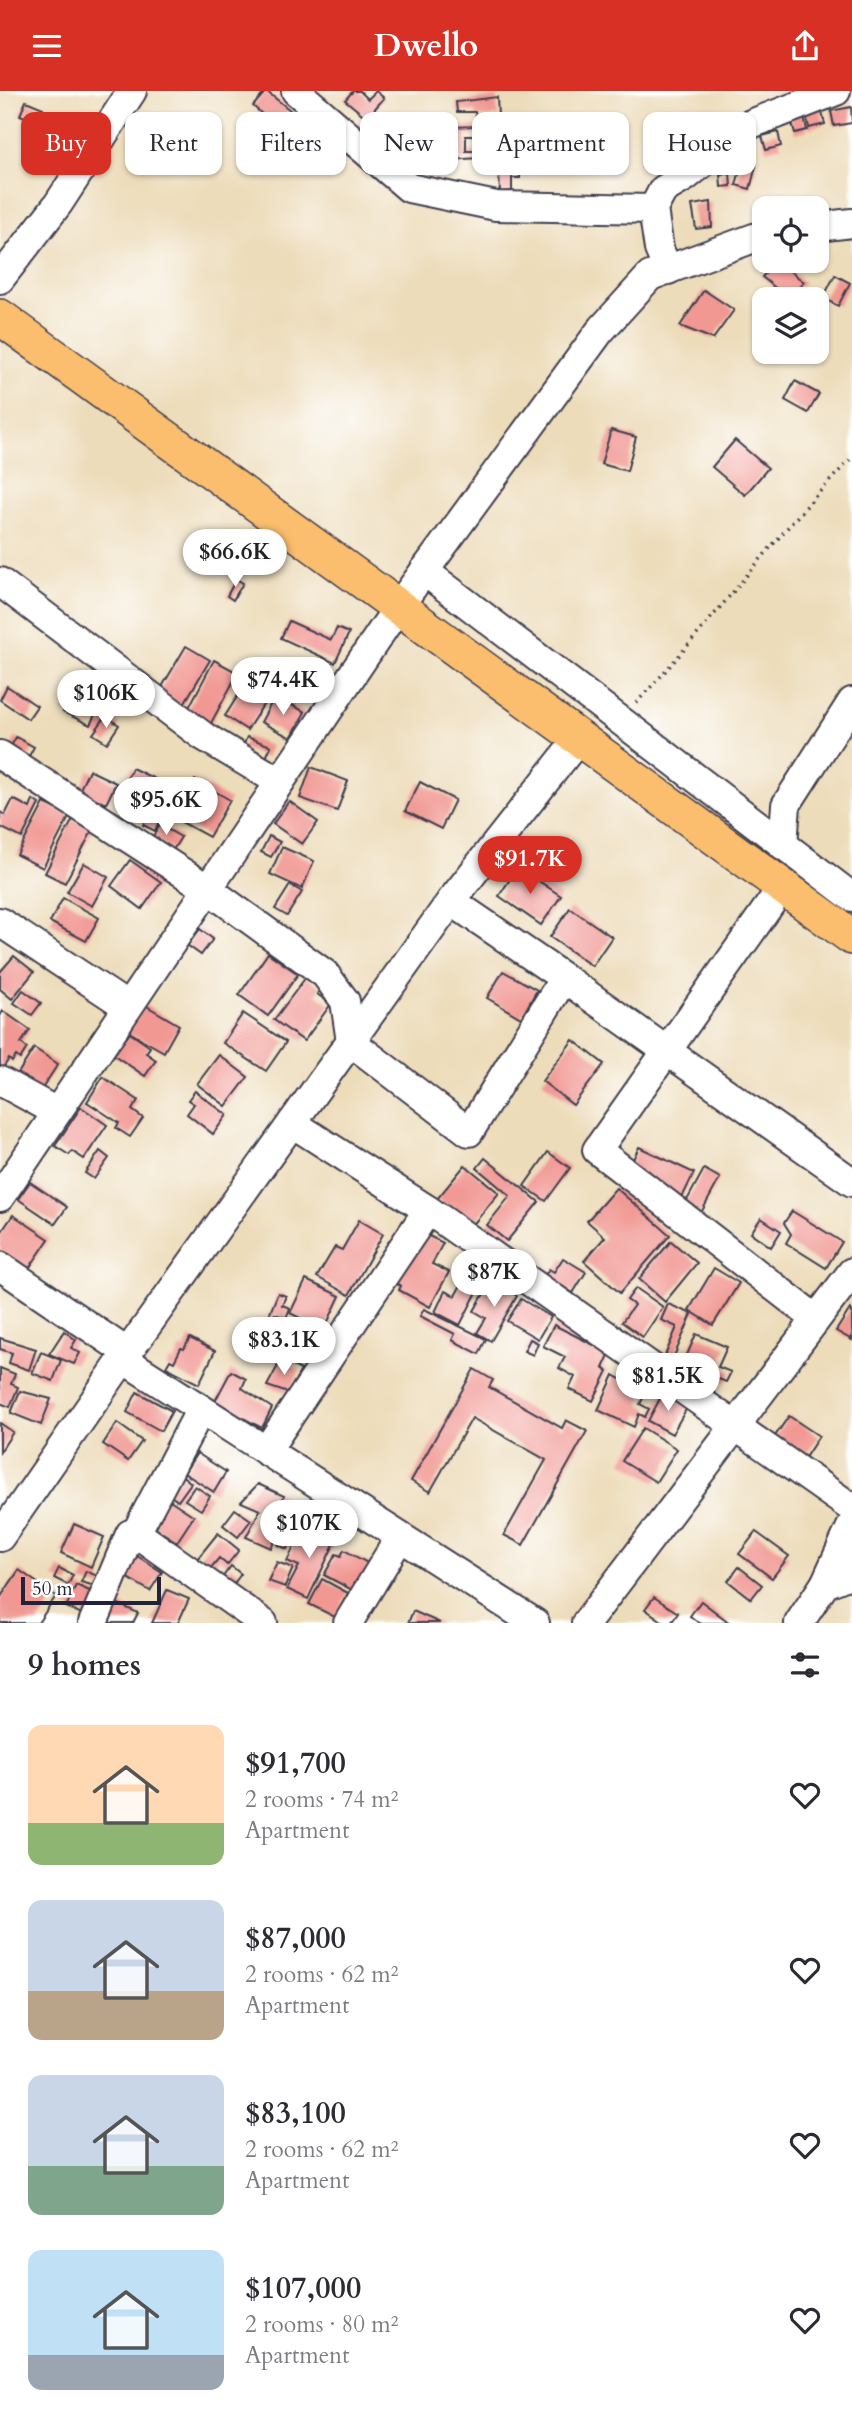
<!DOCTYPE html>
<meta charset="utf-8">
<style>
:root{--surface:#fff;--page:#f2f2f3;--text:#2b2b33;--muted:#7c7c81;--accent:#d93025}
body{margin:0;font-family:Cardo,serif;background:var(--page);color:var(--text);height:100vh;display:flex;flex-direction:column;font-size:26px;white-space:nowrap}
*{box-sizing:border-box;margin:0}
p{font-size:23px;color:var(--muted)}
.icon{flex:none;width:38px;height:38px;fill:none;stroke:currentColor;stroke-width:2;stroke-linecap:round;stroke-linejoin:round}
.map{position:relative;height:1532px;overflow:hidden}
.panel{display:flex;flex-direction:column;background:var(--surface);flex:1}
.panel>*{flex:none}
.hud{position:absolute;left:21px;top:21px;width:810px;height:63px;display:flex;gap:14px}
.buttons{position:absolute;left:752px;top:105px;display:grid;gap:14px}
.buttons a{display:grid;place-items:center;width:77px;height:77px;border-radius:14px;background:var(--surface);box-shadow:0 2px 5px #0004;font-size:35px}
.scale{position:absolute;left:21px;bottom:18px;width:140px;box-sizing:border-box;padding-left:7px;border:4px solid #22223b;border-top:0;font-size:19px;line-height:24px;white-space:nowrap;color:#22223b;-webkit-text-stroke:5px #fff;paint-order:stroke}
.price{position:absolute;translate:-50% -60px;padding:0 16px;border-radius:24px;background:#fff;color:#222;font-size:23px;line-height:46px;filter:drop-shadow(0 2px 4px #0008)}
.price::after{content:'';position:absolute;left:50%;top:42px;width:21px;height:16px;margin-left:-10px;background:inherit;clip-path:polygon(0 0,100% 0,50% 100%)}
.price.selected{background:var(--accent);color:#fff}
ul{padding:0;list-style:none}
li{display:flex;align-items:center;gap:21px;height:175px;padding:0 28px}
li span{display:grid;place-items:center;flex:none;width:196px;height:140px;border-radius:14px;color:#555}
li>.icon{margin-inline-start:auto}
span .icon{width:84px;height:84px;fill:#fffc;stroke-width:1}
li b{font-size:30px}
h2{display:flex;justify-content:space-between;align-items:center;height:84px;padding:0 28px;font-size:30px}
.pill{padding:0 24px;border-radius:14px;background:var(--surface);box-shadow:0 2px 5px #0004;font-size:24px;line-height:63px}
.pill.selected{background:var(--accent);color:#fff}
header{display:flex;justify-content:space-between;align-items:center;height:91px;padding:0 28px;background:var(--accent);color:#fff;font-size:32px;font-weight:800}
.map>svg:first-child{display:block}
.building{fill:#f19893}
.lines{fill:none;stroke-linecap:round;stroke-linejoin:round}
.minor-casing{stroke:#403e4e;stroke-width:32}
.major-casing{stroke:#403e4e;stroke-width:38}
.path{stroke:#403e4e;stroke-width:3.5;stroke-dasharray:2 5;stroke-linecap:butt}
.minor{stroke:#fff;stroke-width:28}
.major{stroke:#fbbe6e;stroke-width:35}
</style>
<header><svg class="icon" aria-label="menu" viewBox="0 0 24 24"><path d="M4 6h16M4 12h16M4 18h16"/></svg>Dwello<svg class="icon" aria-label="share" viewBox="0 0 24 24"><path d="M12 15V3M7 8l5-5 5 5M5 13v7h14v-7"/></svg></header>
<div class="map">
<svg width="852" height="1532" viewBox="0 0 852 1532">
<rect width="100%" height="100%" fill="#fff"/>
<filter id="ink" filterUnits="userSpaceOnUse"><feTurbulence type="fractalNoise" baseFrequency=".0143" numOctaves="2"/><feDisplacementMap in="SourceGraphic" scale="14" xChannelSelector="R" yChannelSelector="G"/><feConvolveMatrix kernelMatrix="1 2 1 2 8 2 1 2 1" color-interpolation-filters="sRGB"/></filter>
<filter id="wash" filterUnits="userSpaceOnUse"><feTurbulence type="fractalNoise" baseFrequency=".00686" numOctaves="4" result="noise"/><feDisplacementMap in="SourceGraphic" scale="28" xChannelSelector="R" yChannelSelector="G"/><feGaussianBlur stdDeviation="1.57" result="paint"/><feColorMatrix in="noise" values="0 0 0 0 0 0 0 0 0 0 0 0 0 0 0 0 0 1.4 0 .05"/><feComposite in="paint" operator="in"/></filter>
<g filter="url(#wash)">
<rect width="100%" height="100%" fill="#eddcba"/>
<g id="blocks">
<!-- building -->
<g class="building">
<path d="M266 0 290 19 275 35 253 15Z"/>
<path d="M353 0H360L368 8 376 0 384 7 367 27 345 9Z"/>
<path d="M497 6 498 25 476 26 475 21H457L456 11Z"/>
<path d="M26 10 43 17 37 31 20 24Z"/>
<path d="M820 14 825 33 809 37 805 18Z"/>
<path d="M851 16 852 32 834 35 831 20Z"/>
<path d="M803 22 807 39 795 42 790 26Z"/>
<path d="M521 29 528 58 513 59 511 46 495 48 497 61 484 63 482 30Z"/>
<path d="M476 35V45H466V60H478V67L451 69 450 36Z"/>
<path d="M778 41 781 55 766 59 762 45Z"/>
<path d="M742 72 756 75 750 98 736 94Z"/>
<path d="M520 80V87H512V100L500 101 499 81Z"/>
<path d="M730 82 731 95 721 96 720 83Z"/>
<path d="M711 111 712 136 696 138 692 114Z"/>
<path d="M777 170 804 191 789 208 762 186Z"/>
<path d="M835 184 850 192 838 215 823 207Z"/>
<path d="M704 199 734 219 713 248 680 235Z"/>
<path d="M768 201 779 208H765V227L755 221Z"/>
<path d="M795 290 819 303 808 322 785 309Z"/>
<path d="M611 339 636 346 627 380 601 373Z"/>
<path d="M735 349 768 377 745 404 712 376Z"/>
<path d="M236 488 243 492 233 509 227 505Z"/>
<path d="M289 530 331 549 337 537 349 542 335 572 281 547Z"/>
<path d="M186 555 210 569 182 616 159 601Z"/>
<path d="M214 569 238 582 210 634 186 622Z"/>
<path d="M254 593 270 603 247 639 225 625 239 603 245 607Z"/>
<path d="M7 595 37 615 28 628 0 609Z"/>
<path d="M74 600 101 612 90 634 63 621Z"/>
<path d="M275 605 305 621 291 647 261 631Z"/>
<path d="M106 625 119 634 107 652 93 643Z"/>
<path d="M16 646 34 656 28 667 10 657Z"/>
<path d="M247 646 271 655 266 667 242 657Z"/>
<path d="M311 676 348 690 337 720 300 707Z"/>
<path d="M132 677 159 690 149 711 122 698Z"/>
<path d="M89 679 116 692 106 713 79 700Z"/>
<path d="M195 689 230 709 209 746 174 727Z"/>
<path d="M420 691 455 709 441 738 405 720Z"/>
<path d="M155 707 175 716 170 727 162 724 155 740 143 734Z"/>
<path d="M13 708 30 717 33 709 39 713 22 747 0 736V721L5 724Z"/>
<path d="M289 710 318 731 302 753 273 733Z"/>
<path d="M44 712 70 724 43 777 17 764Z"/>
<path d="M73 728 93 738 65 792 45 782Z"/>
<path d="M160 734 181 746 173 759 152 747Z"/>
<path d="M269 745 280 751 271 766 261 761Z"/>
<path d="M282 756 314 770 302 798 270 783Z"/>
<path d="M130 769 161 791 142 818 111 795Z"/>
<path d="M84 772 108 786 92 815 67 801Z"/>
<path d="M518 776 561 805 541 834 499 805Z"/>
<path d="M290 794 302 801 287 825 275 818Z"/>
<path d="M63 807 99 827 86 850 50 831Z"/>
<path d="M570 817 612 846 592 875 550 846Z"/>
<path d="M200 838 213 848 201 864 187 854Z"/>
<path d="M268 862 298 883 268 925 239 904Z"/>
<path d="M14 865 34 881 12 908 0 898V881Z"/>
<path d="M503 880 537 899 521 927 487 907Z"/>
<path d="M306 886 321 896 317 903 331 913 304 950 274 929Z"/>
<path d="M23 899 41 912 32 924 14 912Z"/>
<path d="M145 914 179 934 164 961 129 941Z"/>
<path d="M3 920 30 939 21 952 27 957 20 968 16 965 12 971 9 968 0 981V925Z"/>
<path d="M243 922 286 951 266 980 223 952Z"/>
<path d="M130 942 150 956 146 962 156 969 145 985 114 964Z"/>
<path d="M573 949 604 973 573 1014 542 990Z"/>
<path d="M34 957 58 973 36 1007 12 992Z"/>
<path d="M219 964 248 986 226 1015 197 993Z"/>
<path d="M103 986 138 1009 132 1019 143 1027 130 1046 116 1037 119 1032 87 1011Z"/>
<path d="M195 1000 227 1024 213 1043 187 1023 194 1013 188 1009Z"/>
<path d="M81 1016 107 1034 84 1068 72 1060 69 1064 55 1055Z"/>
<path d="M639 1056 694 1082 678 1115 623 1089Z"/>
<path d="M100 1060 109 1067 94 1088 85 1082Z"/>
<path d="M548 1061 570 1077 546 1110 524 1095Z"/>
<path d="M485 1067 539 1111 507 1150 487 1134 510 1105 477 1077Z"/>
<path d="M465 1074 499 1102 471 1136 437 1108Z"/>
<path d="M704 1078 720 1087 695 1133 679 1124Z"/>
<path d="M30 1091 67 1116 55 1133 18 1108Z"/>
<path d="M616 1097 670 1144 620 1202 584 1170 605 1146 587 1130Z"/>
<path d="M792 1120 842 1151 826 1177 786 1152 791 1143 784 1132Z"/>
<path d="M13 1124 49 1148 28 1179 0 1161V1143Z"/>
<path d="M761 1127 781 1140 771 1156 751 1142Z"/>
<path d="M359 1129 383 1143 349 1204 317 1186 335 1156 342 1159Z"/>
<path d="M421 1141 443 1152 432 1173 449 1181 430 1216 399 1199 401 1195 394 1191Z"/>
<path d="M671 1150 697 1172 665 1211 639 1188Z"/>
<path d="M563 1167 586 1181 573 1202 545 1184 549 1178 554 1181Z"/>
<path d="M714 1177 739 1192 713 1234 689 1219Z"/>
<path d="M493 1187 501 1192 495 1201 501 1204 505 1197 517 1205 491 1250 477 1242 486 1227 474 1220Z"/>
<path d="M306 1189 340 1205 324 1239 290 1222Z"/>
<path d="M461 1194 478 1199 460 1234 435 1221 445 1200 455 1205Z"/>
<path d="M636 1197 663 1216 643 1246 622 1231 634 1214 627 1209Z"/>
<path d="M278 1202 286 1205 282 1214 290 1217 286 1227 275 1223 273 1229 268 1227Z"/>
<path d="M521 1208 551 1226 538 1248 507 1230Z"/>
<path d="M668 1213 692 1223 672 1270 664 1267 677 1236 661 1229Z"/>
<path d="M424 1218 486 1248 479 1263 452 1249 455 1243 420 1225Z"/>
<path d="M850 1218 852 1220V1249L836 1240Z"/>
<path d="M554 1234 610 1262 603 1277 608 1280 593 1310 569 1298 575 1286 559 1277 565 1266 543 1255Z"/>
<path d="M276 1236 303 1248 307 1239 321 1246 314 1262 301 1255 293 1273 266 1261Z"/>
<path d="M64 1240 76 1249 71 1257 80 1262 74 1273 49 1263Z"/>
<path d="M696 1243 727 1256 718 1276 731 1281 726 1291 694 1278 691 1285 680 1280Z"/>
<path d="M0 1247 36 1258 29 1279 9 1272 12 1262 0 1258Z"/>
<path d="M190 1247 215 1260 199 1293 166 1276 170 1269 174 1271 181 1257 184 1258Z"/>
<path d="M530 1248 538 1252 533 1264 524 1260Z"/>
<path d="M41 1261 61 1269 53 1290 32 1282Z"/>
<path d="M281 1269 301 1279 288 1302 267 1295Z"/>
<path d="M0 1277 15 1283 11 1293 18 1296 10 1316 0 1312Z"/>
<path d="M474 1278 493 1289 489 1296 562 1337 566 1329 587 1340 523 1454 504 1444 546 1369 472 1327 430 1401 411 1390Z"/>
<path d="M231 1280 246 1288 242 1297 272 1317 262 1337 214 1312Z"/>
<path d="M614 1284 645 1303 640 1313 649 1318 645 1326 639 1323 634 1336 598 1319Z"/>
<path d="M20 1300 51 1308 41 1334 11 1322Z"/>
<path d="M137 1301 172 1320 161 1340 127 1321Z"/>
<path d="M663 1302 688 1315 672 1343 648 1330Z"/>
<path d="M789 1325 819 1345 804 1368 773 1348Z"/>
<path d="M0 1332 13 1341 0 1361Z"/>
<path d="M117 1332 142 1350 128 1370 103 1353Z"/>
<path d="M643 1337 677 1358 656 1391 622 1370Z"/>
<path d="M197 1362 226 1381 214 1401 184 1382Z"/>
<path d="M179 1382 191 1392 178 1410 165 1401Z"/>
<path d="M258 1393 284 1405 283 1408 287 1411 279 1427 285 1429 271 1457 246 1446 260 1419 241 1411Z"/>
<path d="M195 1395 210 1405 201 1419 185 1409Z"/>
<path d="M164 1405 194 1425 177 1451 147 1432Z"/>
<path d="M235 1418 251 1429 238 1446 223 1434Z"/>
<path d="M292 1421 301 1424 287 1458 278 1454Z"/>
<path d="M74 1433 104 1446 91 1476 61 1462Z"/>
<path d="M305 1433 336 1449 308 1508 287 1498 299 1475 287 1470Z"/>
<path d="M756 1441 789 1465 772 1487 739 1463Z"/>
<path d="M218 1442 239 1459 227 1474 219 1467 210 1478 197 1468Z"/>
<path d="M344 1459 371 1474 356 1501 324 1484 336 1463 341 1465Z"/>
<path d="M134 1463 162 1481 150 1500 121 1483Z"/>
<path d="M277 1471 293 1477 285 1496 268 1490Z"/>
<path d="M231 1475 241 1483 232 1495 222 1487Z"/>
<path d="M739 1476 762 1494 751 1508 728 1490Z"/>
<path d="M59 1477 73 1484 68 1494 54 1487Z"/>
<path d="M100 1478 102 1497 81 1491 86 1480 97 1485Z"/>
<path d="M19 1479 56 1505 38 1532H0V1507Z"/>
<path d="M322 1488 348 1502 335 1526 309 1513Z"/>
<path d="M76 1494 101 1505 91 1527 66 1516Z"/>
<path d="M167 1499 189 1508 178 1532H152Z"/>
<path d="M654 1506 678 1522 671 1532H665L645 1518Z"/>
<path d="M701 1510 730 1532H699L690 1525Z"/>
<path d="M114 1511 138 1522 133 1532H98Z"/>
<path d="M413 1520 440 1532H408Z"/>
</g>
</g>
</g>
<g filter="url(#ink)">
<use href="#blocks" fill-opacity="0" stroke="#403e4e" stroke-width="2"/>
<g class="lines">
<!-- minor casing -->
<g class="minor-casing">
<g id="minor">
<path d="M296 0 409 97 496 115 653 118"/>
<path d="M817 136 852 132"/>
<path d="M668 179 659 158 653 118 663 99 685 86 751 33 836 0"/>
<path d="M0 188 58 113 132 0"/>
<path d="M424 480 852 806"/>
<path d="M0 491 203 645 280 691"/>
<path d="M0 664 208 798 325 883 345 910 351 951 469 1041 564 887 451 810"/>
<path d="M783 754 786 714 852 611"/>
<path d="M783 795 597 1059 816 1228"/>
<path d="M0 831 128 916"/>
<path d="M564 887 852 1091"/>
<path d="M0 990 57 1021"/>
<path d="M292 1032 428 1119"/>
<path d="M0 1106 398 516 600 240 650 185 765 143"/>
<path d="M0 1175 128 1262"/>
<path d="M123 1268 451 810 580 646"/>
<path d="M201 1318 136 1442 263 1532"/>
<path d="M266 1360 428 1119 852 1417"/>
<path d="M0 1446 123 1268 535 1532"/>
<path d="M825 1493 852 1434"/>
<path d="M93 1532 130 1443 136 1442"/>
<path d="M348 1532 400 1446"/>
<path d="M586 1532 852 1181"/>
<path d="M799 1532 825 1493 852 1482"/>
</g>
</g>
<!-- major casing -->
<g class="major-casing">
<path id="major" d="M0 226 852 846"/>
</g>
<!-- path -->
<path class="path" d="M636 612C711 533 775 444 852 367"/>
<!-- minor -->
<use href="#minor" class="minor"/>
<!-- major -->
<use href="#major" class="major"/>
</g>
</g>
</svg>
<div class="buttons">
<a><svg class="icon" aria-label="locate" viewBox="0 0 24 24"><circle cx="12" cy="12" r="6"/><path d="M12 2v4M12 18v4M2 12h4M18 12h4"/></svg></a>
<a><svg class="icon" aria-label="layers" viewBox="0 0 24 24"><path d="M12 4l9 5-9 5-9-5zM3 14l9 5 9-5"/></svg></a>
</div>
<div class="scale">50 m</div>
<b class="price" style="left:235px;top:498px">$66.6K</b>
<b class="price" style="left:283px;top:626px">$74.4K</b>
<b class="price" style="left:106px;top:639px">$106K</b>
<b class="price" style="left:166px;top:746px">$95.6K</b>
<b class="price selected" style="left:530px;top:805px">$91.7K</b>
<b class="price" style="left:494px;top:1218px">$87K</b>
<b class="price" style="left:284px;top:1286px">$83.1K</b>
<b class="price" style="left:668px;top:1322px">$81.5K</b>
<b class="price" style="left:309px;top:1469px">$107K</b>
<div class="hud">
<a class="pill selected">Buy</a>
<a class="pill">Rent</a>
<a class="pill">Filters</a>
<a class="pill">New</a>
<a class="pill">Apartment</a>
<a class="pill">House</a>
</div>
</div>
<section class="panel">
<h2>9 homes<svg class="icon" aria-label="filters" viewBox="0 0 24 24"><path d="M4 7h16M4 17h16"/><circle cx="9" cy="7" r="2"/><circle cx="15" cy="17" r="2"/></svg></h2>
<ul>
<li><span style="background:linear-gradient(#ffd9b3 70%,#8fb573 0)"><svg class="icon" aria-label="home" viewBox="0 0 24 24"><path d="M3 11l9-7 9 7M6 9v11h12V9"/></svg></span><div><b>$91,700</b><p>2 rooms · 74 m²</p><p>Apartment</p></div><svg class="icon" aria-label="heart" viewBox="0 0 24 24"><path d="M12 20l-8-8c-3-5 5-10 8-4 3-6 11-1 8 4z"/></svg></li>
<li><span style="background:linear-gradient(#c9d6e8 65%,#b9a48a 0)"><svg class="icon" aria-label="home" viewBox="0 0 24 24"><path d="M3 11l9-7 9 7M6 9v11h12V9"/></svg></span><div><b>$87,000</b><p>2 rooms · 62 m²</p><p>Apartment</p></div><svg class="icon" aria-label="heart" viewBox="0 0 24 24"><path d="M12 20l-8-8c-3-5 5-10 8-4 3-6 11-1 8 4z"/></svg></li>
<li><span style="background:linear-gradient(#c9d6e8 65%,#7fa58c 0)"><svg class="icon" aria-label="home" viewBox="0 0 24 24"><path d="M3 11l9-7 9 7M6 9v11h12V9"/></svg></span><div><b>$83,100</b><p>2 rooms · 62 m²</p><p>Apartment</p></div><svg class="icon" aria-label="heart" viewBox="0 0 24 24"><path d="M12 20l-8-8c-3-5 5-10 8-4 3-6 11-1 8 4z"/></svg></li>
<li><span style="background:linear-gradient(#bfe0f5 75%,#9aa5b1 0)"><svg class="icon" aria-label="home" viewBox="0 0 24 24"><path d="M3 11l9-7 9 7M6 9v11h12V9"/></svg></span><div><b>$107,000</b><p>2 rooms · 80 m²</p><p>Apartment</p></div><svg class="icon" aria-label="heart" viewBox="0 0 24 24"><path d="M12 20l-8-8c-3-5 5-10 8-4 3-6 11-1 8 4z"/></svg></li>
</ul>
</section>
